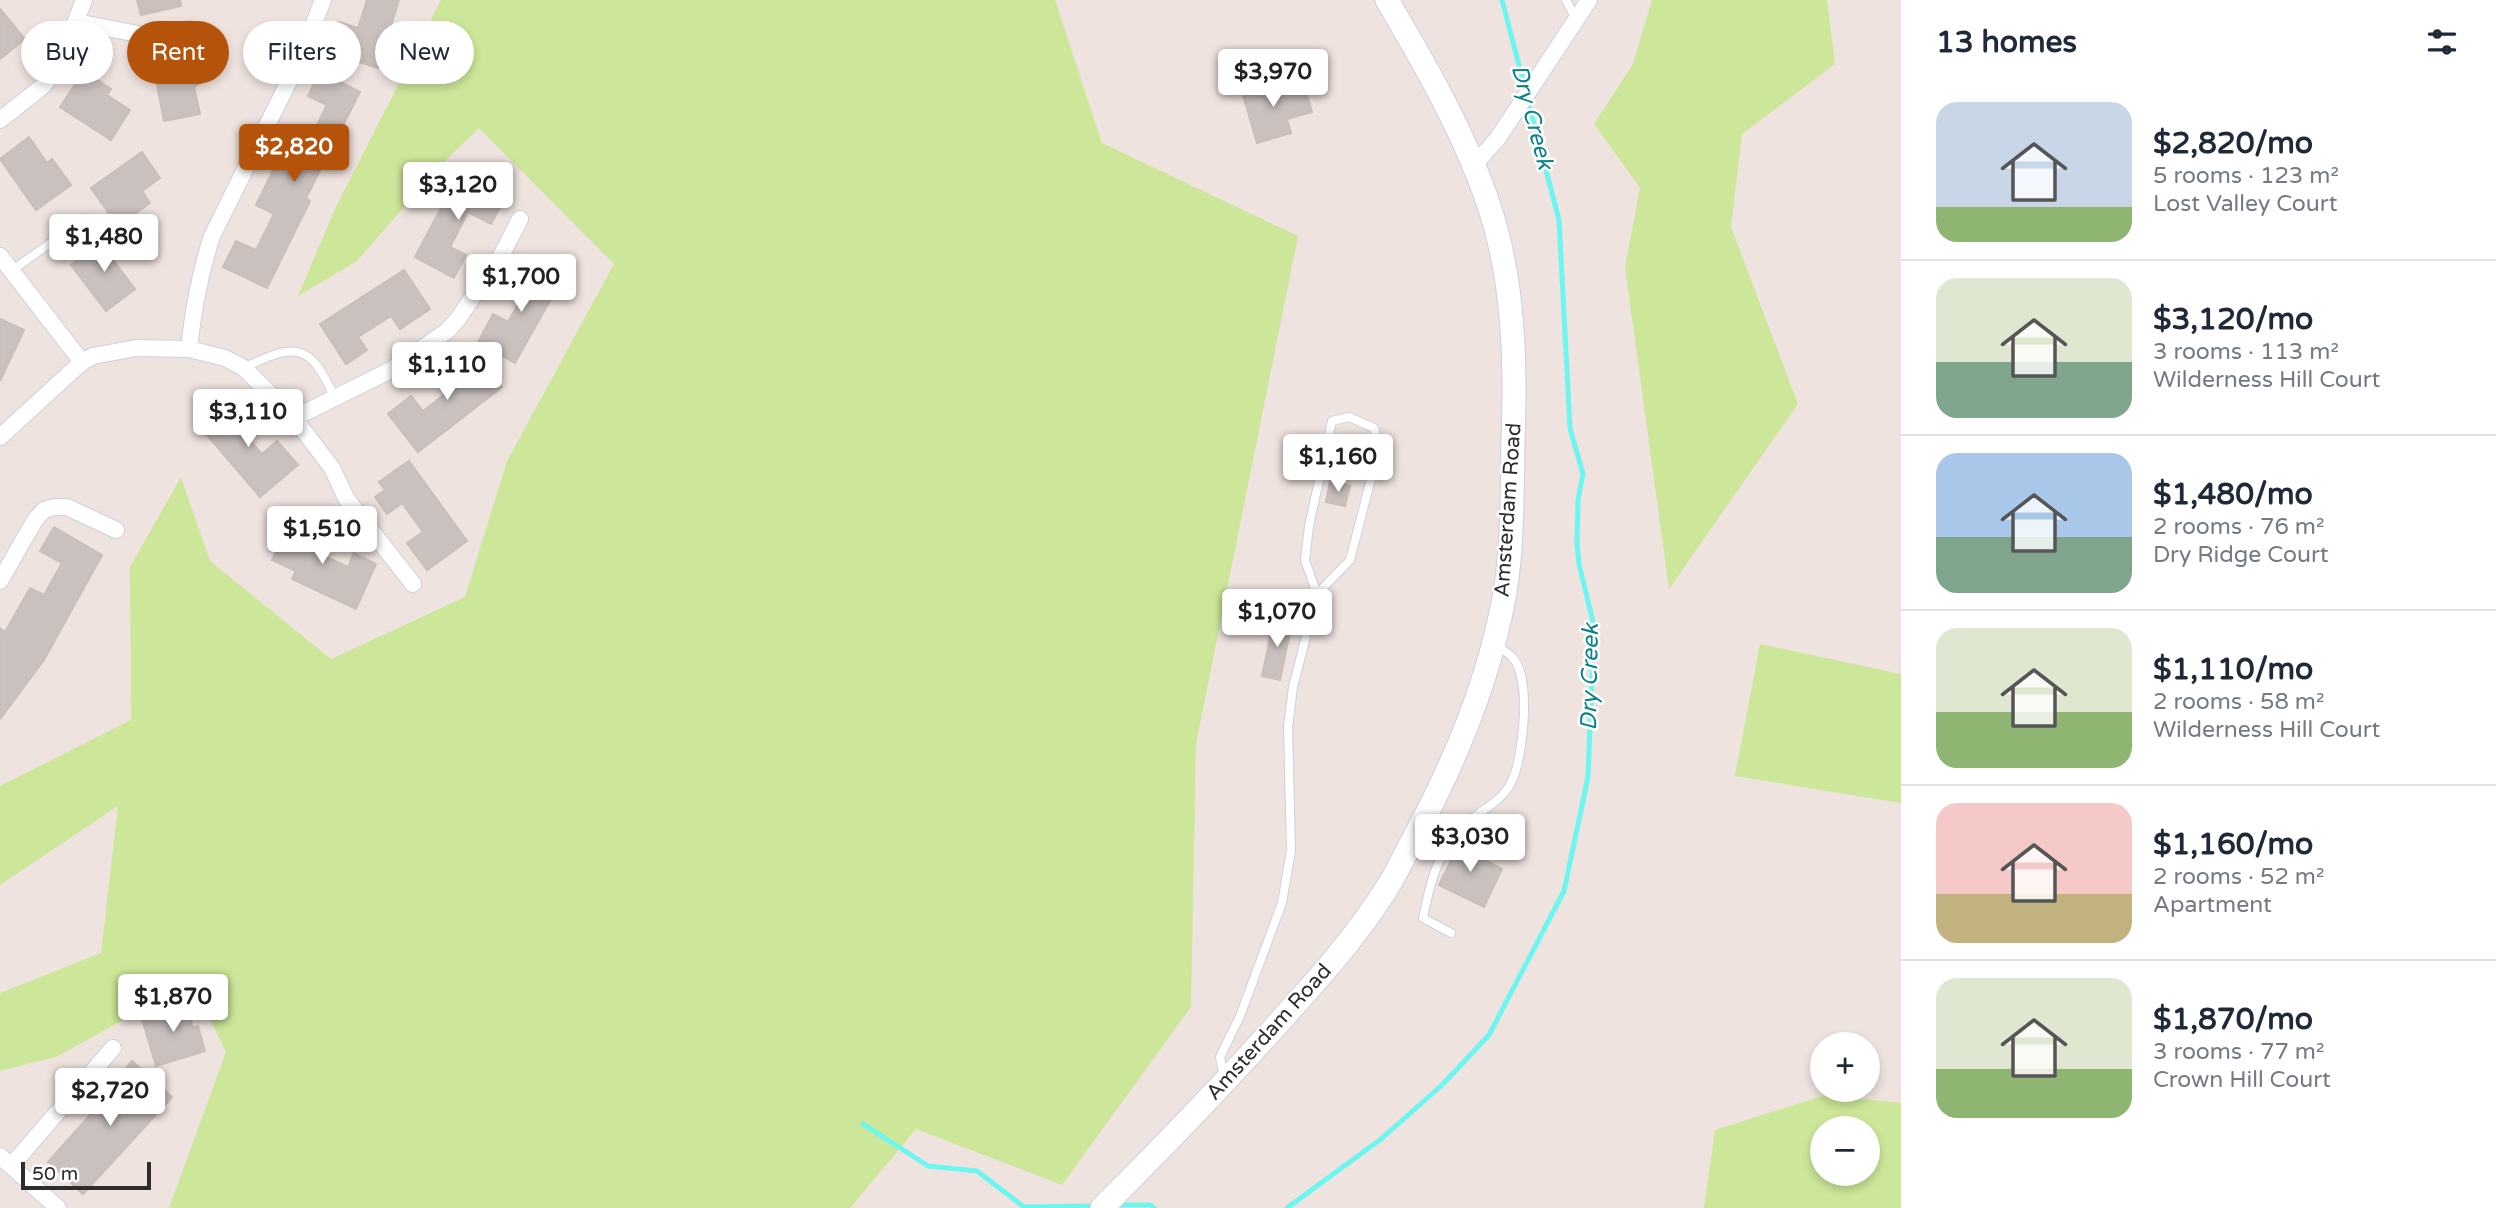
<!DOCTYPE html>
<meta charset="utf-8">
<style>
:root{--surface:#fff;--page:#f6f6f7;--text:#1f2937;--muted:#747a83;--line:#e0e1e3;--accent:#b45309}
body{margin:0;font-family:"Varela Round",sans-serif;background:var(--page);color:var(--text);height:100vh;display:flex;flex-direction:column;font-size:26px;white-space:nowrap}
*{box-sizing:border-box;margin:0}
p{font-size:23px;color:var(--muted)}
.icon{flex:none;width:38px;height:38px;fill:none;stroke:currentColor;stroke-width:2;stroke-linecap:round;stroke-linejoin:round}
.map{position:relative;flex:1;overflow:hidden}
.side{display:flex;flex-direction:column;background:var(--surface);width:595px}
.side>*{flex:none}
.hud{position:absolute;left:21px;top:21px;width:665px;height:63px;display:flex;gap:14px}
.fabs{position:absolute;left:1810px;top:1032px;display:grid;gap:14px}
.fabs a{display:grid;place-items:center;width:70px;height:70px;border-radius:50%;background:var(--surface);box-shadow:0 4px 10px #0003;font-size:35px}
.scale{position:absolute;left:21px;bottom:18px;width:130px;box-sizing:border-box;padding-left:7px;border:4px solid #2d2d2d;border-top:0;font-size:19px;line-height:24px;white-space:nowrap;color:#2d2d2d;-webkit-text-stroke:5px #fff;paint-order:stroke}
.price{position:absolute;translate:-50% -60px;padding:0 16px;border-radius:7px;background:#fff;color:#222;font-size:23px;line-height:46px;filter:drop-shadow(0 2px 4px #0008)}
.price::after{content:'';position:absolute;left:50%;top:42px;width:21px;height:16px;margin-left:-10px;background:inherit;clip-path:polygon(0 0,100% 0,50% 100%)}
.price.on{background:var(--accent);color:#fff}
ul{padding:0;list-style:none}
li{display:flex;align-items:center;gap:21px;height:175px;padding:0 35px}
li+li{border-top:2px solid var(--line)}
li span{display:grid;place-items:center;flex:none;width:196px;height:140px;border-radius:21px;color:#555}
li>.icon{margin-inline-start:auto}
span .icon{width:84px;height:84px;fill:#fffc;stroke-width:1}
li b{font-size:30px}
h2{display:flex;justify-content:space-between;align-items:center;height:84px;padding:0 35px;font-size:30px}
.tag{padding:0 24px;border-radius:32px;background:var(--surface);box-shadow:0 4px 10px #0003;font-size:24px;line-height:63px}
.tag.on{background:var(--accent);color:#fff}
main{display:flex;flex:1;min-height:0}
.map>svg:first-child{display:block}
.green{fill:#cce799;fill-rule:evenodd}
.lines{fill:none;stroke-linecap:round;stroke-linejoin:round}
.stream{stroke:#6df5f0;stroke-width:5}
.building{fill:#cac1be;stroke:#cbbeb8;stroke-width:2}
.lane-casing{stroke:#cad2db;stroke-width:10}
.street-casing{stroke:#cad2db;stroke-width:18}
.secondary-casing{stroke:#cad2db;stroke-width:25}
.lane{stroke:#fff;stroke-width:8}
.street{stroke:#fff;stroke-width:16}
.secondary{stroke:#fff;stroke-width:23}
.labels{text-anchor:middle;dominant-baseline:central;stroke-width:5;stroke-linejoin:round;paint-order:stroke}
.street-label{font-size:21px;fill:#2d2d2d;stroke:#fff}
.water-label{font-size:23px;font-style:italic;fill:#098389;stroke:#fff}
</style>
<main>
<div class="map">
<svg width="1901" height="1208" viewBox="0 0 1901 1208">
<rect width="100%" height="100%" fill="#efe3df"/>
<!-- green -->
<g class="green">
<path d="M441 0H1055L1102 143 1298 236 1196 744 1191 1007 1062 1185 916 1129 850 1208H169L226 1052 188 975 153 1004 56 1057 0 1071V993L101 953 118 806 0 885V786L131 720 130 567 181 477 210 561 331 659 465 597 507 461 614 264 479 128 438 168 357 261 298 296 335 209Z"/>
<path d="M1652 0H1827L1835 64 1742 134 1731 227 1798 404 1669 589 1625 267 1640 188 1594 124 1633 64Z"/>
<path d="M1760 644 1901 674V803L1735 776Z"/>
<path d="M1825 1095 1901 1103V1208H1704L1715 1130ZM1822 1129H1867V1174H1822Z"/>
</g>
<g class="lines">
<!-- stream -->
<g class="stream">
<path d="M1502 0 1525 88"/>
<path d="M863 1124 928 1166 977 1171 1024 1207 1096 1206"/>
<path d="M1116 1205H1150L1154 1208"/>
<path d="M1287 1208 1381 1139 1442 1085 1489 1035 1564 891 1588 777 1594 626 1579 564 1577 543 1578 500 1583 474 1570 428 1559 220 1528 101"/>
</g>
</g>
<!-- building -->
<g class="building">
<path d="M137 0H180L181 6 141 15Z"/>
<path d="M367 0H399L378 68 330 53 339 22 358 28Z"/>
<path d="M0 9 25 39 0 59Z"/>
<path d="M194 46 201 83 194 87 200 114 164 121 151 54Z"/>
<path d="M84 71 111 89 107 95 130 110 111 140 60 107Z"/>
<path d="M320 72 360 92 306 198 310 201 267 288 223 267 236 241 256 250 274 214 256 205 292 132 309 141 327 105 308 96Z"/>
<path d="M1254 73 1261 97 1304 85 1312 112 1287 119 1291 133 1257 143 1238 78Z"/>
<path d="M29 137 47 163 52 159 71 185 36 210 0 159Z"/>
<path d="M142 152 160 178 142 191 150 203 118 226 91 188Z"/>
<path d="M460 172 506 196 491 224 468 212 450 247 466 255 454 278 415 257Z"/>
<path d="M108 236 122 254 113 260 135 289 106 311 71 265Z"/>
<path d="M526 261 561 281 515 363 478 342 493 314 508 322 526 290 514 283Z"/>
<path d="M404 270 430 309 400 329 391 316 358 337 367 350 346 364 320 324Z"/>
<path d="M0 319 24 330 0 381Z"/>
<path d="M471 348 502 387 418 452 388 414 411 396 423 411 457 385 445 368Z"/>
<path d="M237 398 254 417 240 429 262 454 277 441 298 465 260 497 201 428Z"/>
<path d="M409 461 467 541 427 570 407 543 423 532 402 503 387 514 375 497 385 490 379 482Z"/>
<path d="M1330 481 1350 486 1345 506 1326 502Z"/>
<path d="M292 517 322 531 313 551 348 567 354 553 376 564 356 609 292 579 296 571 272 560Z"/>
<path d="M54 527 102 555 44 660 0 719V628L5 632 30 588 44 595 62 563 40 551Z"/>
<path d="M1274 619 1292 622 1280 680 1262 676Z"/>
<path d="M1463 836 1481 845 1476 856 1502 869 1484 907 1439 885Z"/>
<path d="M184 999 193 1028 198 1026 205 1051 156 1066 142 1019 161 1013 159 1006Z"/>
<path d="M132 1061 172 1097 83 1194 48 1162 119 1083 116 1080Z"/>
</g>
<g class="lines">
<!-- lane casing -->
<g class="lane-casing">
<g id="lane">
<path d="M1566 0 1576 19"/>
<path d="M11 271 86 218"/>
<path d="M244 368C297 341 311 344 335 399"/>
<path d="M1451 933 1423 918C1429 888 1437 853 1459 829 1475 813 1500 804 1511 783 1523 760 1532 679 1513 658 1509 653 1501 649 1496 645"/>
<path d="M1228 1074 1222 1068 1220 1057 1240 1016 1282 903 1291 851 1288 727 1293 687 1317 594 1350 560 1379 448 1374 428 1349 417 1332 421 1309 526 1305 560 1317 594"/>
</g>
</g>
<!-- street casing -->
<g class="street-casing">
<g id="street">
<path d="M76 22 143 35 191 29"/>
<path d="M0 120 43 86 58 66 84 0"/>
<path d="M1474 165 1498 138 1589 0"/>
<path d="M0 256 82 362"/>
<path d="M189 349C193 310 200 273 212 236L300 59 323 0"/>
<path d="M294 418 391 370 447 331 458 319 502 254 520 219"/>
<path d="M0 437 82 362 93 356 136 348 189 349 225 358 244 368 294 418 332 468 346 498 413 584"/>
<path d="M0 581 35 520 44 510 55 507H67L116 530"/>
<path d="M0 1156 58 1208"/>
<path d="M11 1166 113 1048"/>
</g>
</g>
<!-- secondary casing -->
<g class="secondary-casing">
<path id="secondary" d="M1102 1208C1163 1147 1224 1084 1282 1019 1319 978 1356 937 1385 891 1397 873 1405 854 1415 836 1456 760 1490 678 1505 592 1513 543 1512 491 1513 441 1516 362 1514 278 1488 203 1464 132 1425 65 1387 0"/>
</g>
<!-- lane -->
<use href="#lane" class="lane"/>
<!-- street -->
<use href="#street" class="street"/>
<!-- secondary -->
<use href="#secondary" class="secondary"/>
</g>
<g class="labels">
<!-- street labels -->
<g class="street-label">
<text transform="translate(1508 510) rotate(-86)">Amsterdam Road</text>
<text transform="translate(1269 1032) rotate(-48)">Amsterdam Road</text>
</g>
<!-- water labels -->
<g class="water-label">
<text transform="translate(1532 117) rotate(75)">Dry Creek</text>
<text transform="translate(1590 677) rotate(-89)">Dry Creek</text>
</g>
</g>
</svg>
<div class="fabs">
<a>+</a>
<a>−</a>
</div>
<div class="scale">50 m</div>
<b class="price" style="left:1273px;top:109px">$3,970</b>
<b class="price on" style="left:294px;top:184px">$2,820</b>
<b class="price" style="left:458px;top:222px">$3,120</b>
<b class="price" style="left:104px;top:274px">$1,480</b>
<b class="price" style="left:521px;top:314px">$1,700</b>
<b class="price" style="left:447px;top:402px">$1,110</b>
<b class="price" style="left:248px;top:449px">$3,110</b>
<b class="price" style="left:1338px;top:494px">$1,160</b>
<b class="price" style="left:322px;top:566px">$1,510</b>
<b class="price" style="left:1277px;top:649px">$1,070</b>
<b class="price" style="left:1470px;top:874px">$3,030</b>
<b class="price" style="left:173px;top:1034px">$1,870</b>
<b class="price" style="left:110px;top:1128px">$2,720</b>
<div class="hud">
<a class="tag">Buy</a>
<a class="tag on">Rent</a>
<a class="tag">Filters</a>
<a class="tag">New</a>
</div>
</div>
<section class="side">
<h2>13 homes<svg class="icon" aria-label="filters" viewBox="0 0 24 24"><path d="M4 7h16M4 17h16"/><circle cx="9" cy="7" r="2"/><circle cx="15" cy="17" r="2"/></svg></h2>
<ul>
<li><span style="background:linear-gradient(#c9d6e8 75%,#8fb573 0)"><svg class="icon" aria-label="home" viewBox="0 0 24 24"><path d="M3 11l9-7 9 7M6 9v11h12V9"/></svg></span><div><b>$2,820/mo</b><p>5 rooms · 123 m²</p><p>Lost Valley Court</p></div></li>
<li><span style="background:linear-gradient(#dfe7d0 60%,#7fa58c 0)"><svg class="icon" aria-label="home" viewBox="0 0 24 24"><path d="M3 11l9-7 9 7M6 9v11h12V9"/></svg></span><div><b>$3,120/mo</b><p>3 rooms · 113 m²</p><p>Wilderness Hill Court</p></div></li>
<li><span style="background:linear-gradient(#a9c7e8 60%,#7fa58c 0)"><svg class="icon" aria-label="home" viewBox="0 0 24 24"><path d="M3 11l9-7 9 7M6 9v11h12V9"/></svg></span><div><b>$1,480/mo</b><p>2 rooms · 76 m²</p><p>Dry Ridge Court</p></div></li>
<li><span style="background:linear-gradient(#dfe7d0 60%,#8fb573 0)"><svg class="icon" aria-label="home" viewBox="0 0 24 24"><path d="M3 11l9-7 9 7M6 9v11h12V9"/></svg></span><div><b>$1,110/mo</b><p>2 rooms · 58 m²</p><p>Wilderness Hill Court</p></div></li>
<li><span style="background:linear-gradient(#f6c9c9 65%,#c2b280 0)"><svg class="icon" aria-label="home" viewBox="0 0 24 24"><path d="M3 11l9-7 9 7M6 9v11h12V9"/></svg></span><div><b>$1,160/mo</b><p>2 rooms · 52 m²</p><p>Apartment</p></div></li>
<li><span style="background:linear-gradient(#dfe7d0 65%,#8fb573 0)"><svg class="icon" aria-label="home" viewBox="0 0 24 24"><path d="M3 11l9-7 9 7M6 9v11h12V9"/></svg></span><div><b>$1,870/mo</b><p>3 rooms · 77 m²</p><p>Crown Hill Court</p></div></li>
</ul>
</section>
</main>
